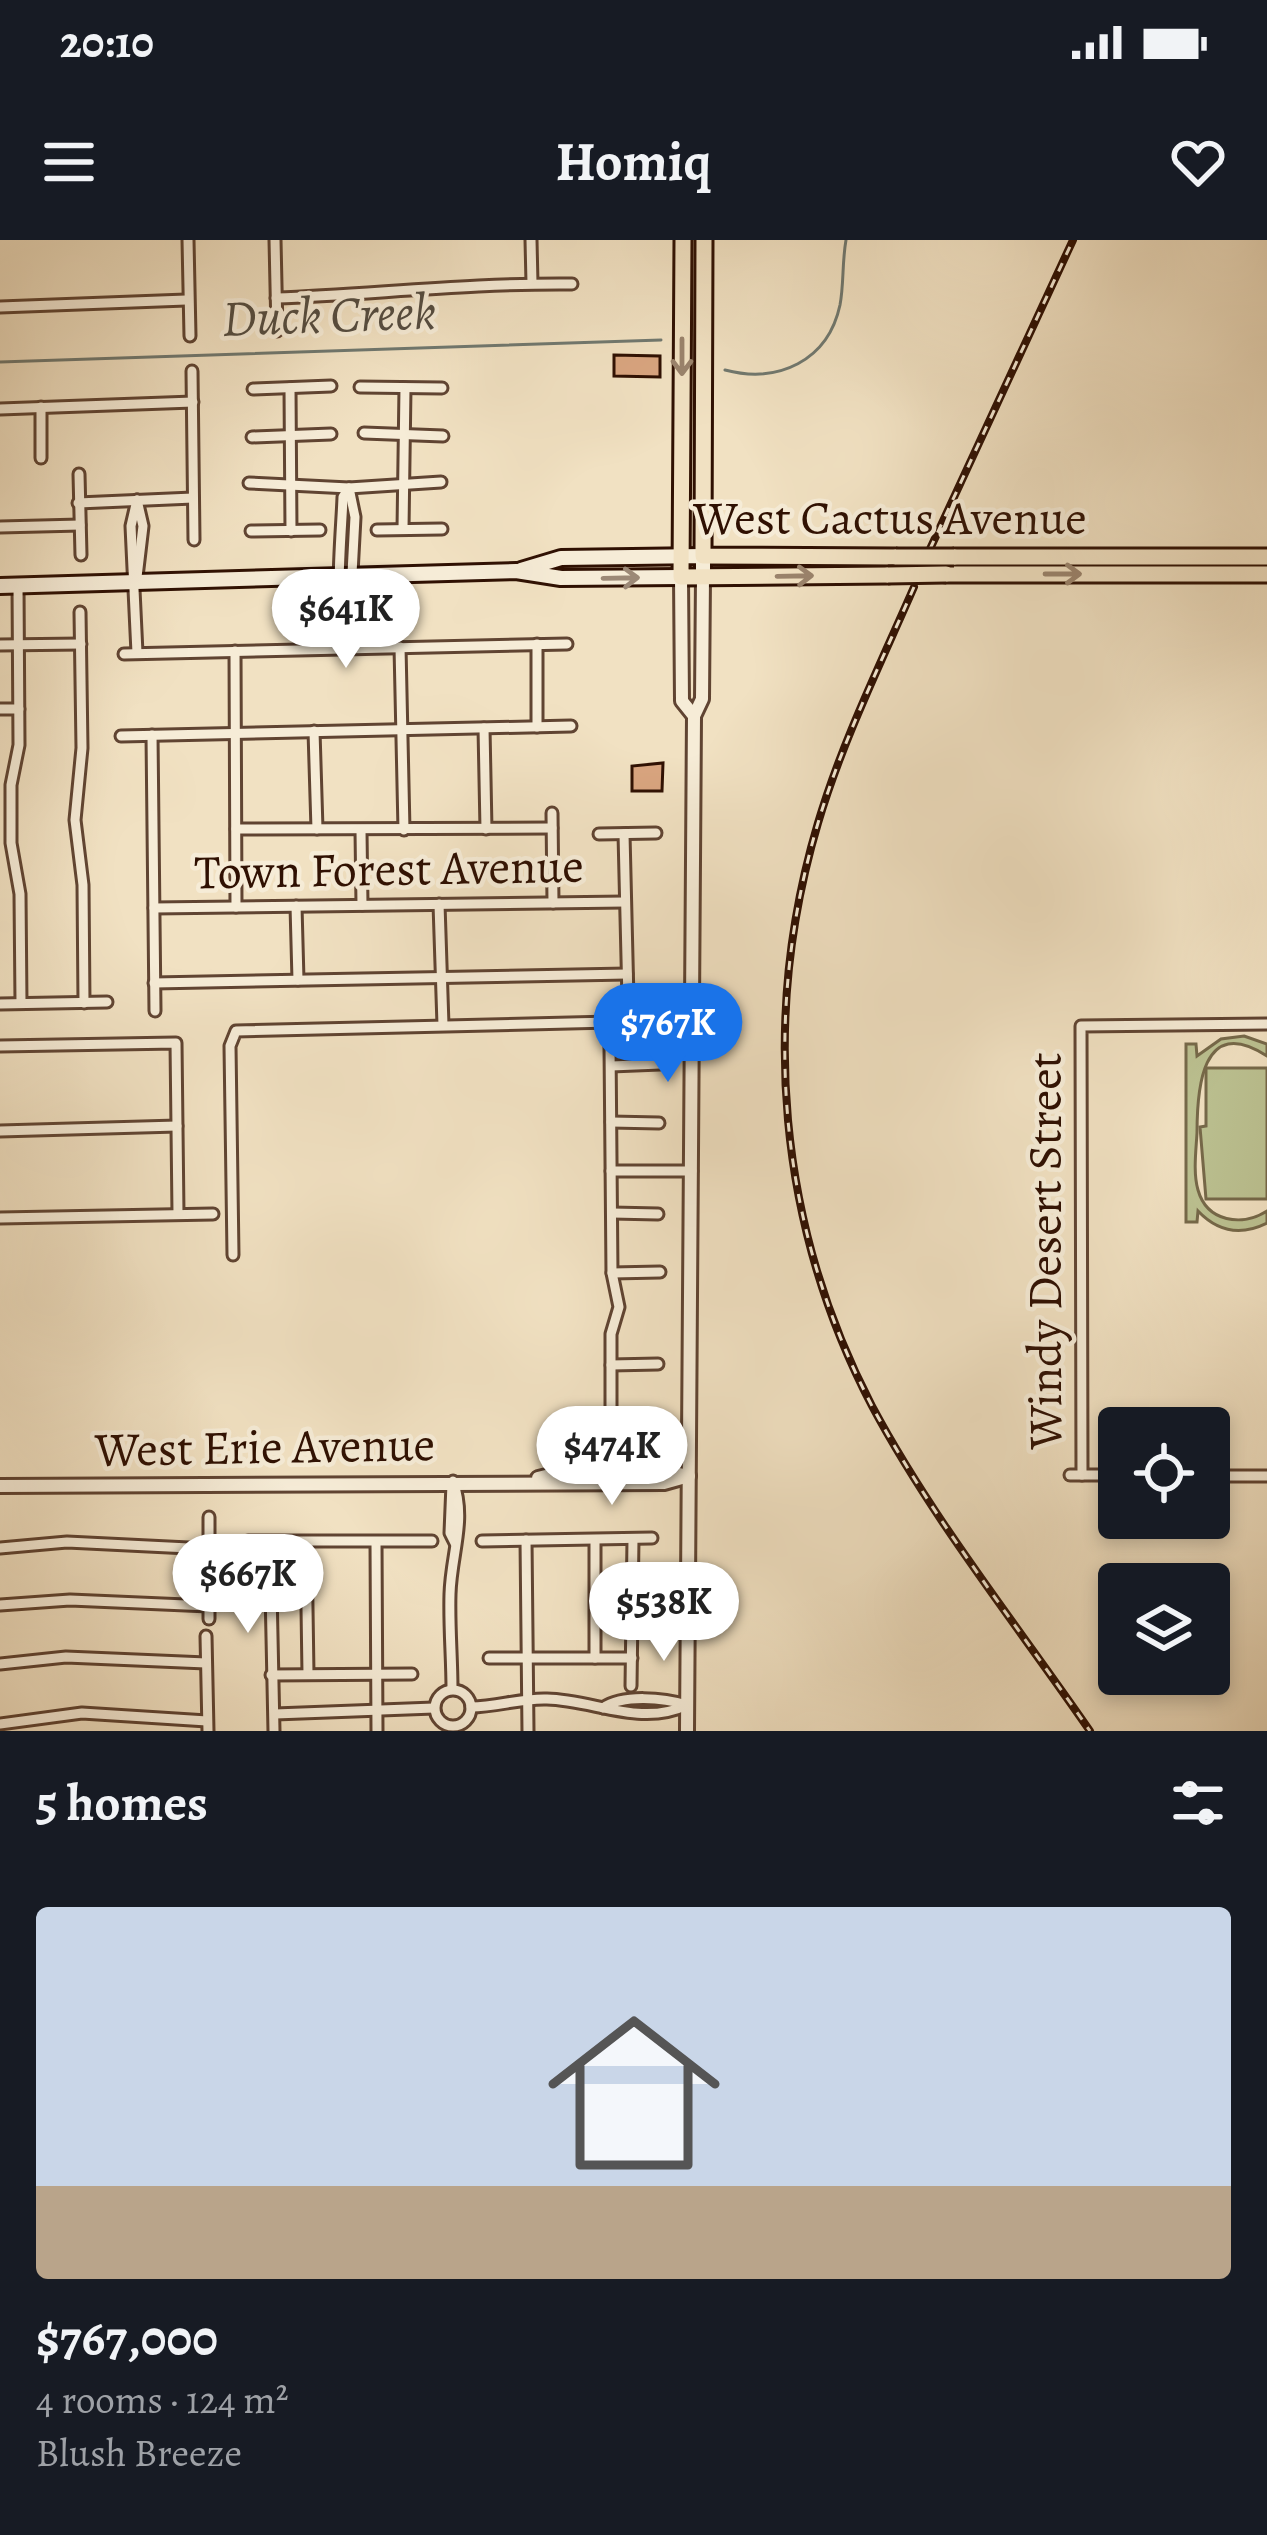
<!DOCTYPE html>
<meta charset="utf-8">
<style>
:root{--surface:#171b24;--page:#242831;--text:#f1f3f6;--muted:#9ea1a6;--line:#363941;--accent:#1a73e8}
body{margin:0;font-family:Alegreya,serif;background:var(--page);color:var(--text);height:100vh;display:flex;flex-direction:column;font-size:45px;white-space:nowrap}
*{box-sizing:border-box;margin:0}
p{font-size:39px;color:var(--muted)}
.icon{flex:none;width:66px;height:66px;fill:none;stroke:currentColor;stroke-width:2;stroke-linecap:round;stroke-linejoin:round}
.map{position:relative;height:1491px;overflow:hidden}
.panel{display:flex;flex-direction:column;background:var(--surface);flex:1}
.panel>*{flex:none}
.fabs{position:absolute;left:1098px;top:1167px;display:grid;gap:24px}
.fabs a{display:grid;place-items:center;width:132px;height:132px;border-radius:12px;background:var(--surface);box-shadow:0 6px 18px #0003;font-size:60px}
.price{position:absolute;translate:-50% -102px;padding:0 27px;border-radius:42px;background:#fff;color:#222;font-size:39px;line-height:78px;filter:drop-shadow(0 3px 6px #0008)}
.price::after{content:'';position:absolute;left:50%;top:72px;width:36px;height:27px;margin-left:-18px;background:inherit;clip-path:polygon(0 0,100% 0,50% 100%)}
.price.on{background:var(--accent);color:#fff}
ul{padding:0;list-style:none}
li{display:grid;align-content:center;gap:24px;height:636px;padding:0 36px}
li+li{border-top:3px solid var(--line)}
li span{display:grid;place-items:center;height:372px;border-radius:12px;color:#555}
li>.icon{margin-inline-start:auto}
span .icon{width:216px;height:216px;fill:#fffc;stroke-width:1}
li b{font-size:51px}
h2{display:flex;justify-content:space-between;align-items:center;height:144px;padding:0 36px;font-size:51px}
.status{display:flex;justify-content:space-between;align-items:center;height:84px;padding:0 60px;background:var(--surface);direction:ltr}
.status svg{height:33px;fill:currentColor}
header{display:flex;justify-content:space-between;align-items:center;height:156px;padding:0 36px;background:var(--surface);font-size:54px;font-weight:600}
.map>svg:first-child{display:block}
.green{fill:#bcc292;stroke:#76694a;stroke-width:3}
.lines{fill:none;stroke-linecap:round;stroke-linejoin:round}
.stream{stroke:#70786f;stroke-width:3}
.building{fill:#d9a580;stroke:#2f1002;stroke-width:3}
.minor-casing{stroke:#604432;stroke-width:15}
.tertiary-casing{stroke:#604432;stroke-width:18}
.secondary-casing{stroke:#2f1002;stroke-width:20}
.primary-casing{stroke:#2f1002;stroke-width:21}
.minor{stroke:#f6ecd7;stroke-width:9}
.tertiary{stroke:#f6ecd7;stroke-width:12}
.secondary{stroke:#f6ecd7;stroke-width:14}
.primary{stroke:#f1e1c2;stroke-width:15}
.rail-casing{stroke:#2f1002;stroke-width:8}
.rail{stroke:#f6ecd7;stroke-width:3;stroke-dasharray:9;stroke-linecap:butt}
.primary-bridge-casing{stroke:#2f1002;stroke-width:21;stroke-linecap:butt}
.primary-bridge{stroke:#f1e1c2;stroke-width:15}
.oneway{stroke:#9a836c}
.oneway2{stroke:#9c8977}
.labels{text-anchor:middle;dominant-baseline:central;stroke-width:9;stroke-linejoin:round;paint-order:stroke}
.street-label{font-size:48px;fill:#2f1002;stroke:#f6ecd7}
.water-label{font-size:51px;font-style:italic;fill:#554d41;stroke:#f6ecd7}
</style>
<div class="status"><b>20:10</b><svg viewBox="0 0 49 12"><path d="M0 12V9h3v3zM5 12V6h3v6zM10 12V3h3v9zM15 12V0h3v12zM26 1h20v11H26zM47 4h2v5h-2z"/></svg></div>
<header><svg class="icon" aria-label="menu" viewBox="0 0 24 24"><path d="M4 6h16M4 12h16M4 18h16"/></svg>Homiq<svg class="icon" aria-label="heart" viewBox="0 0 24 24"><path d="M12 20l-8-8c-3-5 5-10 8-4 3-6 11-1 8 4z"/></svg></header>
<div class="map">
<svg width="1267" height="1491" viewBox="0 0 1267 1491">
<rect width="100%" height="100%" fill="#f1e1c2"/>
<filter id="stains"><feTurbulence type="fractalNoise" baseFrequency=".00167" numOctaves="4"/><feColorMatrix values="0 0 0 0 .2 0 0 0 0 .09 0 0 0 0 .02 0 0 0 .5 -.17"/></filter>
<radialGradient id="worn" r=".72"><stop offset=".6" stop-color="#630" stop-opacity="0"/><stop offset="1" stop-color="#630" stop-opacity=".3"/></radialGradient>
<!-- green -->
<g class="green">
<path d="M1244 796 1267 804V816C1201 773 1197 851 1197 893 1196 911 1193 933 1198 950 1207 982 1242 987 1267 971V983C1241 996 1218 992 1198 971L1197 982H1186V804H1196L1197 816 1221 799Z"/>
<path d="M1206 828H1267V959H1206L1200 887 1206 886Z"/>
</g>
<g class="lines">
<!-- stream -->
<g class="stream">
<path d="M0 122 661 100"/>
<path d="M725 130C778 144 828 121 840 65 844 44 842 22 846 0"/>
</g>
</g>
<!-- building -->
<g class="building">
<path d="M614 115 660 116V137L614 136Z"/>
<path d="M663 523 662 551H632V526Z"/>
</g>
<g class="lines">
<!-- minor casing -->
<g class="minor-casing">
<g id="minor">
<path d="M188 0 190 96"/>
<path d="M275 0 277 91"/>
<path d="M531 0 532 43"/>
<path d="M276 58C375 54 473 43 572 44"/>
<path d="M0 67 186 60"/>
<path d="M192 131 194 300"/>
<path d="M360 147 442 148"/>
<path d="M290 148 291 291"/>
<path d="M253 149 331 146"/>
<path d="M0 169 193 162"/>
<path d="M364 193 443 196"/>
<path d="M252 197 331 194"/>
<path d="M41 218V167"/>
<path d="M79 234 81 315"/>
<path d="M249 243 349 248 441 242"/>
<path d="M137 260 131 286 137 413"/>
<path d="M137 260 143 286 137 337"/>
<path d="M78 263 193 258"/>
<path d="M0 287 80 285"/>
<path d="M403 289 405 148"/>
<path d="M377 290 442 289"/>
<path d="M251 291 320 290"/>
<path d="M18 345 19 505 11 545V603L20 654 21 763"/>
<path d="M80 372 82 508 75 580 83 645 84 763"/>
<path d="M537 404V487"/>
<path d="M0 405 81 404"/>
<path d="M400 407 404 590"/>
<path d="M348 409C332 384 342 291 343 257L349 248"/>
<path d="M348 409 355 277 349 248"/>
<path d="M235 411 236 667"/>
<path d="M124 414 567 404"/>
<path d="M0 469H19"/>
<path d="M484 488 486 589"/>
<path d="M314 491 317 589"/>
<path d="M152 495 155 771"/>
<path d="M121 496 571 486"/>
<path d="M552 573 553 663"/>
<path d="M236 589 552 588"/>
<path d="M361 591 362 665"/>
<path d="M599 594 656 593"/>
<path d="M624 594 628 760"/>
<path d="M439 664 443 785"/>
<path d="M296 666 298 740"/>
<path d="M154 668 625 662"/>
<path d="M154 743 627 734"/>
<path d="M0 764 107 762"/>
<path d="M0 806 176 803 178 974"/>
<path d="M610 806 612 1033 619 1067 611 1094V1211"/>
<path d="M611 826 660 824"/>
<path d="M611 882 659 883"/>
<path d="M0 891 177 886"/>
<path d="M611 931H692"/>
<path d="M612 973 658 974"/>
<path d="M0 978 213 974"/>
<path d="M233 1015 230 806 236 791 693 780"/>
<path d="M612 1033 660 1032"/>
<path d="M611 1125 658 1124"/>
<path d="M612 1184H657"/>
<path d="M1070 1235H1119"/>
<path d="M1082 1235 1081 786 1267 784"/>
<path d="M1209 1236H1267"/>
<path d="M452 1244 450 1293 455 1303"/>
<path d="M209 1277V1379"/>
<path d="M526 1300 528 1491"/>
<path d="M248 1301H432"/>
<path d="M482 1301 652 1298"/>
<path d="M270 1302 274 1491"/>
<path d="M376 1302 377 1491"/>
<path d="M306 1303 308 1434"/>
<path d="M0 1308 67 1302 209 1309"/>
<path d="M0 1365 70 1360 209 1366"/>
<path d="M206 1396 208 1491"/>
<path d="M489 1418H632"/>
<path d="M595 1418V1300"/>
<path d="M0 1424 66 1417 206 1423"/>
<path d="M271 1435 412 1434"/>
<path d="M631 1446 633 1299"/>
<path d="M452 1449C452 1418 449 1386 450 1354 451 1314 467 1280 453 1241"/>
<circle cx="453" cy="1468" r="18"/>
<path d="M471 1467C497 1467 521 1458 547 1459 594 1460 641 1487 687 1465"/>
<path d="M603 1468C623 1454 664 1458 687 1465"/>
<path d="M275 1474 434 1468"/>
<path d="M0 1484 82 1473 207 1481"/>
</g>
</g>
<!-- tertiary casing -->
<g class="tertiary-casing">
<g id="tertiary">
<path d="M681 337 682 461 694 476"/>
<path d="M538 1238C581 1225 641 1225 684 1235"/>
<path d="M0 1246 664 1243 689 1236"/>
<path d="M687 1491 694 476 702 459 703 337"/>
</g>
</g>
<!-- secondary casing -->
<g class="secondary-casing">
<g id="secondary">
<path d="M521 330 561 318 703 316V337"/>
<path d="M0 346 516 331 561 338 681 337"/>
</g>
</g>
<!-- primary casing -->
<g class="primary-casing">
<g id="primary">
<path d="M683 0 681 337 888 335"/>
<path d="M704 0 703 316 896 317"/>
<path d="M954 317H1267"/>
<path d="M946 334H1267"/>
</g>
</g>
<!-- minor -->
<use href="#minor" class="minor"/>
<!-- tertiary -->
<use href="#tertiary" class="tertiary"/>
<!-- secondary -->
<use href="#secondary" class="secondary"/>
<!-- primary -->
<use href="#primary" class="primary"/>
<!-- rail casing -->
<g class="rail-casing">
<g id="rail">
<path d="M930 309 1073 0"/>
<path d="M914 347C880 425 842 502 818 583 760 778 778 986 872 1166 933 1280 1017 1385 1090 1491"/>
</g>
</g>
<!-- rail -->
<use href="#rail" class="rail"/>
<!-- primary-bridge casing -->
<g class="primary-bridge-casing">
<g id="primary-bridge">
<path d="M896 317H954"/>
<path d="M888 335 946 334"/>
</g>
</g>
<!-- primary-bridge -->
<use href="#primary-bridge" class="primary-bridge"/>
</g>
<!-- one-way arrows -->
<defs><path id="oneway-shaft" d="M-6 0H5M1.5-3L5.5 0L1.5 3" fill="none" stroke-width="1.6" stroke-linecap="round" stroke-linejoin="round" transform="scale(3)"/></defs>
<g class="oneway">
<use href="#oneway-shaft" transform="translate(682 117) rotate(90)"/>
<use href="#oneway-shaft" transform="translate(1063 334)"/>
<use href="#oneway-shaft" transform="translate(795 336) rotate(-1)"/>
</g>
<use class="oneway2" href="#oneway-shaft" transform="translate(621 338) rotate(-1)"/>
<g class="labels">
<!-- street labels -->
<g class="street-label">
<text x="890" y="278">West Cactus Avenue</text>
<text transform="translate(389 629) rotate(-1)">Town Forest Avenue</text>
<text transform="translate(1045 1011) rotate(-90)">Windy Desert Street</text>
<text transform="translate(265 1207) rotate(-1)">West Erie Avenue</text>
</g>
<!-- water labels -->
<g class="water-label">
<text transform="translate(329 75) rotate(-2)">Duck Creek</text>
</g>
</g>
<rect width="100%" height="100%" filter="url(#stains)"/>
<rect width="100%" height="100%" fill="url(#worn)"/>
</svg>
<div class="fabs">
<a><svg class="icon" aria-label="locate" viewBox="0 0 24 24"><circle cx="12" cy="12" r="6"/><path d="M12 2v4M12 18v4M2 12h4M18 12h4"/></svg></a>
<a><svg class="icon" aria-label="layers" viewBox="0 0 24 24"><path d="M12 4l9 5-9 5-9-5zM3 14l9 5 9-5"/></svg></a>
</div>
<b class="price" style="left:346px;top:431px">$641K</b>
<b class="price on" style="left:668px;top:845px">$767K</b>
<b class="price" style="left:612px;top:1268px">$474K</b>
<b class="price" style="left:248px;top:1396px">$667K</b>
<b class="price" style="left:664px;top:1424px">$538K</b>
</div>
<section class="panel">
<h2>5 homes<svg class="icon" aria-label="filters" viewBox="0 0 24 24"><path d="M4 7h16M4 17h16"/><circle cx="9" cy="7" r="2"/><circle cx="15" cy="17" r="2"/></svg></h2>
<ul>
<li><span style="background:linear-gradient(#c9d6e8 75%,#b9a48a 0)"><svg class="icon" aria-label="home" viewBox="0 0 24 24"><path d="M3 11l9-7 9 7M6 9v11h12V9"/></svg></span><div><b>$767,000</b><p>4 rooms · 124 m²</p><p>Blush Breeze</p></div></li>
</ul>
</section>
